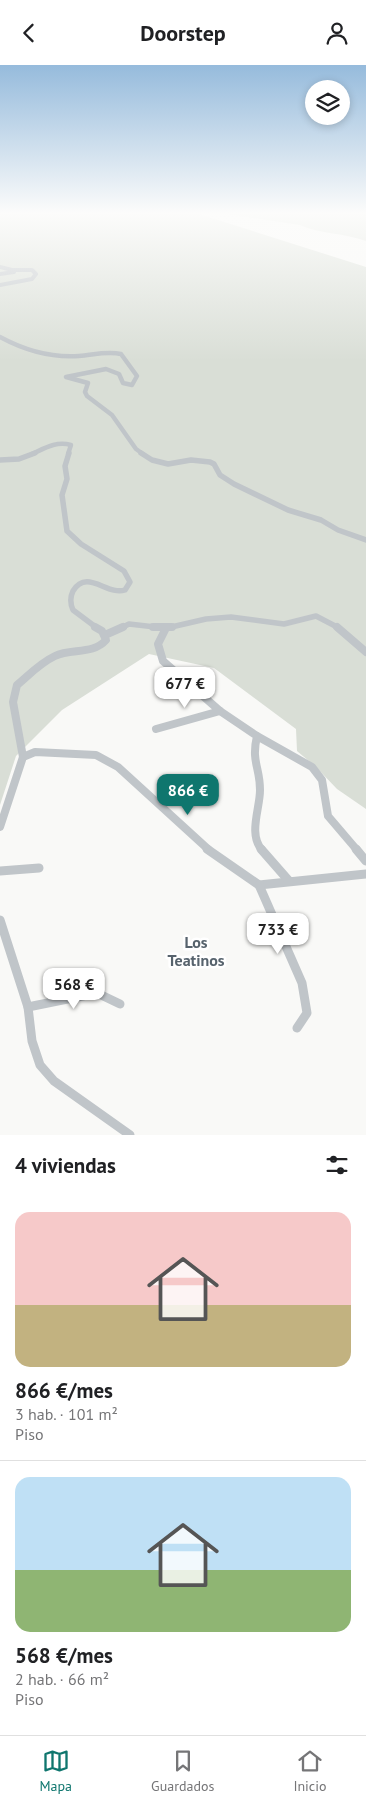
<!DOCTYPE html>
<html lang="es">
<meta charset="utf-8">
<style>
:root{--surface:#fff;--page:#f6f6f6;--text:#202124;--muted:#757577;--line:#e0e0e0;--accent:#0f766e}
body{margin:0;font-family:"PT Sans",sans-serif;background:var(--page);color:var(--text);height:100vh;display:flex;flex-direction:column;font-size:19px;white-space:nowrap}
*{box-sizing:border-box;margin:0}
p{font-size:16px;color:var(--muted)}
.icon{flex:none;width:28px;height:28px;fill:none;stroke:currentColor;stroke-width:2;stroke-linecap:round;stroke-linejoin:round}
.map{position:relative;height:1070px;overflow:hidden}
.side{display:flex;flex-direction:column;background:var(--surface);flex:1}
.side>*{flex:none}
.controls{position:absolute;left:305px;top:15px;display:grid;gap:10px}
.controls a{display:grid;place-items:center;width:45px;height:45px;border-radius:50%;background:var(--surface);box-shadow:0 2px 8px #0003;font-size:25px}
.price{position:absolute;translate:-50% -42px;padding:0 11px;border-radius:10px;background:#fff;color:#222;font-size:16px;line-height:32px;filter:drop-shadow(0 1px 2px #0008)}
.price::after{content:'';position:absolute;left:50%;top:30px;width:15px;height:11px;margin-left:-8px;background:inherit;clip-path:polygon(0 0,100% 0,50% 100%)}
.price.on{background:var(--accent);color:#fff}
ul{padding:0;list-style:none}
li{display:grid;align-content:center;gap:10px;height:265px;padding:0 15px}
li+li{border-top:1px solid var(--line)}
li span{display:grid;place-items:center;height:155px;border-radius:15px;color:#555}
li>.icon{margin-inline-start:auto}
span .icon{width:90px;height:90px;fill:#fffc;stroke-width:1}
li b{font-size:21px}
h2{display:flex;justify-content:space-between;align-items:center;height:60px;padding:0 15px;font-size:21px}
header{display:flex;justify-content:space-between;align-items:center;height:65px;padding:0 15px;background:var(--surface);font-size:22px;font-weight:600}
.menu{display:flex;justify-content:space-around;align-items:center;height:70px;border-top:1px solid var(--line);background:var(--surface);font-size:14px;color:var(--muted)}
.menu a{display:grid;justify-items:center;gap:2px}
.menu .on{color:var(--accent)}
.map>svg:first-child{display:block}
.green{fill:#d9ded6}
.lines{fill:none;stroke-linecap:round;stroke-linejoin:round}
.minor-far4{stroke:#c0c5c9;stroke-width:4}
.minor-far3{stroke:#c0c5c9;stroke-width:4.5}
.minor-far2{stroke:#c0c5c9;stroke-width:5.5}
.minor-far1{stroke:#c0c5c9;stroke-width:8}
.minor{stroke:#c0c5c9;stroke-width:9}
.labels{text-anchor:middle;dominant-baseline:central;stroke-width:5;stroke-linejoin:round;paint-order:stroke}
.near-neighbourhood-label{font-size:16px;font-weight:bold;fill:#57636d;stroke:#fff}
</style>
<header><svg class="icon" aria-label="back" viewBox="0 0 24 24"><path d="M15 5l-7 7 7 7"/></svg>Doorstep<svg class="icon" aria-label="person" viewBox="0 0 24 24"><circle cx="12" cy="8" r="4"/><path d="M4 21q1-7 8-7t8 7"/></svg></header>
<div class="map">
<svg width="366" height="1070" viewBox="0 0 366 1070">
<rect width="100%" height="100%" fill="#f9f9f7"/>
<!-- green -->
<path class="green" d="M0 147H366V176C345 168 320 169 300 160L220 148 204 147 199 149 366 202V744L337 724 316 702 297 686 296 664 214 603 149 589 62 645 16 691 0 740Z"/>
<g class="lines">
<!-- minor-far4 -->
<g class="minor-far4">
<path d="M0 202 12 205H32L36 209 32 214 0 220"/>
<path d="M0 209 14 207 12 205"/>
</g>
<!-- minor-far3 -->
<g class="minor-far3">
<path d="M0 272C24 285 51 293 79 291 93 290 106 286 121 289L137 311 132 320 123 318 119 309 106 304 66 312 88 318 85 327 87 331 112 350 136 384 143 389"/>
<path d="M32 389C45 383 56 376 71 380L68 389"/>
</g>
<!-- minor-far2 -->
<g class="minor-far2">
<path d="M69 388 65 401 67 414 62 430 67 466 81 479 124 506 130 517 125 525C107 531 87 503 73 526 70 532 70 538 73 545L97 563"/>
<path d="M141 388 152 395 168 399 191 395 210 397 214 399 220 410 234 419 288 445 321 455 338 465 366 475"/>
<path d="M0 395 19 394 35 388"/>
<path d="M121 563 129 559 164 563"/>
<path d="M167 563 206 554 231 552 284 559 316 551 339 563"/>
</g>
<!-- minor-far1 -->
<g class="minor-far1">
<path d="M153 562H172"/>
<path d="M337 562 366 587"/>
<path d="M166 563 158 579 163 596 220 646 257 671C251 697 260 702 260 725 260 744 248 769 262 785"/>
<path d="M105 570 123 562"/>
<path d="M156 664 220 646"/>
<path d="M257 671 312 702 322 715 328 751 357 785"/>
<path d="M23 692 13 637 17 620C29 610 40 598 55 591 71 583 93 590 106 575L102 566 95 562"/>
<path d="M0 762 23 692 35 687 96 690 118 702 209 785"/>
</g>
<!-- minor -->
<g class="minor">
<path d="M207 784 259 820 366 809"/>
<path d="M261 784 289 816"/>
<path d="M356 784 366 796"/>
<path d="M0 806 39 803"/>
<path d="M259 820 302 918 307 948 297 963"/>
<path d="M0 855 28 942 32 976 40 1000 54 1016 130 1070"/>
<path d="M28 942 97 928 120 939"/>
</g>
</g>
<!-- sky -->
<linearGradient id="sky" x2="0" y2="1"><stop stop-color="#96bbdc"/><stop offset="0.5" stop-color="#fcfcfb"/><stop offset="1" stop-color="#fcfcfb" stop-opacity="0"/></linearGradient>
<rect width="366" height="296" fill="url(#sky)"/>
<g class="labels">
<!-- near-neighbourhood labels -->
<g class="near-neighbourhood-label">
<text x="196" y="877">Los<tspan x="196" dy="18">Teatinos</tspan></text>
</g>
</g>
</svg>
<div class="controls">
<a><svg class="icon" aria-label="layers" viewBox="0 0 24 24"><path d="M12 4l9 5-9 5-9-5zM3 14l9 5 9-5"/></svg></a>
</div>
<b class="price" style="left:185px;top:644px">677 €</b>
<b class="price on" style="left:188px;top:751px">866 €</b>
<b class="price" style="left:278px;top:890px">733 €</b>
<b class="price" style="left:74px;top:945px">568 €</b>
</div>
<section class="side">
<h2>4 viviendas<svg class="icon" aria-label="filters" viewBox="0 0 24 24"><path d="M4 7h16M4 17h16"/><circle cx="9" cy="7" r="2"/><circle cx="15" cy="17" r="2"/></svg></h2>
<ul>
<li><span style="background:linear-gradient(#f6c9c9 60%,#c2b280 0)"><svg class="icon" aria-label="home" viewBox="0 0 24 24"><path d="M3 11l9-7 9 7M6 9v11h12V9"/></svg></span><div><b>866 €/mes</b><p>3 hab. · 101 m²</p><p>Piso</p></div></li>
<li><span style="background:linear-gradient(#bfe0f5 60%,#8fb573 0)"><svg class="icon" aria-label="home" viewBox="0 0 24 24"><path d="M3 11l9-7 9 7M6 9v11h12V9"/></svg></span><div><b>568 €/mes</b><p>2 hab. · 66 m²</p><p>Piso</p></div></li>
</ul>
</section>
<nav class="menu">
<a class="on"><svg class="icon" aria-label="map" viewBox="0 0 24 24"><path d="M3 6l6-2 6 2 6-2v14l-6 2-6-2-6 2zM9 4v14M15 6v14"/></svg>Mapa</a>
<a><svg class="icon" aria-label="saved" viewBox="0 0 24 24"><path d="M7 4h10v16l-5-4-5 4z"/></svg>Guardados</a>
<a><svg class="icon" aria-label="home" viewBox="0 0 24 24"><path d="M3 11l9-7 9 7M6 9v11h12V9"/></svg>Inicio</a>
</nav>
